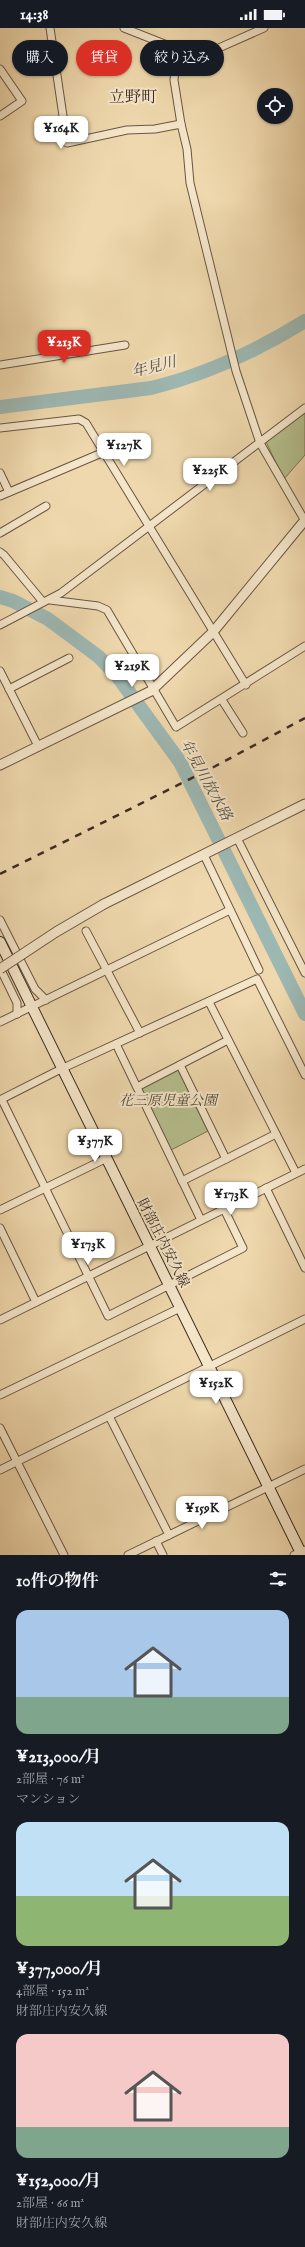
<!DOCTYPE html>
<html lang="ja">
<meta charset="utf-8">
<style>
:root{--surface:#171b24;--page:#242831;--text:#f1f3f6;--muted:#9ea1a6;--accent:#d93025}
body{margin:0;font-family:"IM FELL English","Noto Serif JP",serif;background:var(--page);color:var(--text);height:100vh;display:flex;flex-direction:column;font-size:15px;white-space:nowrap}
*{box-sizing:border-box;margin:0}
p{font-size:13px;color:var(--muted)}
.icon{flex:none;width:22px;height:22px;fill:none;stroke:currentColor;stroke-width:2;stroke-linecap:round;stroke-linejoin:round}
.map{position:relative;height:1527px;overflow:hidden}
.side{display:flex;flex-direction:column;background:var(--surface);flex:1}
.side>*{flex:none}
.top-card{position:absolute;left:12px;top:12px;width:281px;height:36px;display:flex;gap:8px}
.buttons{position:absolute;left:257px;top:60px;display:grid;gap:8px}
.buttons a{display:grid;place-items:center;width:36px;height:36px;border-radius:50%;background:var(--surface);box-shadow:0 1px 3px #0004;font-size:20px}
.price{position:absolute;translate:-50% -34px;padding:0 9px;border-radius:8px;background:#fff;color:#222;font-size:13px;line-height:26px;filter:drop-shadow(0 1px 2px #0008)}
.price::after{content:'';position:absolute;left:50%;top:24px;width:12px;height:9px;margin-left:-6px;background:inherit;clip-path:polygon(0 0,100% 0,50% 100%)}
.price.current{background:var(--accent);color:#fff}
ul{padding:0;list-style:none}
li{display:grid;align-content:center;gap:8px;height:212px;padding:0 16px}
li span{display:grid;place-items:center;height:124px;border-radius:12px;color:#555}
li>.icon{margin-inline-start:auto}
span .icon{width:72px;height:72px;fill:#fffc;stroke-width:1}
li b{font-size:17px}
h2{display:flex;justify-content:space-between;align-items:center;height:48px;padding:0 16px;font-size:17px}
.chip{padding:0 14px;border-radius:18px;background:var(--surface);box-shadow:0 1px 3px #0004;font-size:14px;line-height:36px}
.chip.current{background:var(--accent);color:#fff}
.status{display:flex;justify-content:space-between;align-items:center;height:28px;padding:0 20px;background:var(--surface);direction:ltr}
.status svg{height:11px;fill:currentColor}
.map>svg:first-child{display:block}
.green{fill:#b5bf8d;stroke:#787557}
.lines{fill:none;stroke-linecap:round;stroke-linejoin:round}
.river{stroke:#9db8b3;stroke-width:14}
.minor-casing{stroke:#685644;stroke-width:9}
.tertiary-casing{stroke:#685644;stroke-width:11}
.secondary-casing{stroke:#3b2b21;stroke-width:12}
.minor{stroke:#f5e6ca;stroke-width:7}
.tertiary{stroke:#f5e6ca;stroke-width:9}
.secondary{stroke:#f5e6ca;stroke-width:10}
.rail{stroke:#3b2b21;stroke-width:2.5;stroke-dasharray:7 7;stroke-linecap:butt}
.tertiary-bridge-casing{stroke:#685644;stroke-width:11;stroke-linecap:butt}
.tertiary-bridge{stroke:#f5e6ca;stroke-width:9}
.labels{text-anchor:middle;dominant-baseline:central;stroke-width:4;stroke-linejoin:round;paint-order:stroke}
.park-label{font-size:14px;font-style:italic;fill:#534937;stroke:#f5e6ca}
.street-label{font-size:14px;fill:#3b2b21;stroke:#f5e6ca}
.water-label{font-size:15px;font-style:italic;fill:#544e46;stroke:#f5e6ca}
.quarter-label{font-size:16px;fill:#3b2b21;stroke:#f5e6ca}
</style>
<div class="status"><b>14:38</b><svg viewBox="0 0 49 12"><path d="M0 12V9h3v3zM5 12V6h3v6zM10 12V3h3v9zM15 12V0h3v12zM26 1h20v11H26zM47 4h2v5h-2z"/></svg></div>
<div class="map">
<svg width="305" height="1527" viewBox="0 0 305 1527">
<rect width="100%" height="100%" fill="#efd8ad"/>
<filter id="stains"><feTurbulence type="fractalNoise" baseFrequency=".005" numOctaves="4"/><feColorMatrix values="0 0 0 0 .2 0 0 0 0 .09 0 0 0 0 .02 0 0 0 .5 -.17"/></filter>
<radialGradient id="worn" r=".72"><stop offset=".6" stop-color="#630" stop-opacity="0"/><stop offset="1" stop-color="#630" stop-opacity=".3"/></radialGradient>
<!-- green -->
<g class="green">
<path d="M305 383V427L284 451 266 414Z"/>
<path d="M178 1042 208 1103 169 1123 138 1061Z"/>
</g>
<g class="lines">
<!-- river -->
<g class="river">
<path d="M0 379 151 360C205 347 258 322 305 293"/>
<path d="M0 569 13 573 48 591 99 629 118 649 180 734 305 986"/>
</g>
<!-- minor casing -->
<g class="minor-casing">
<g id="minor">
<path d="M50 0 67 115 127 102 155 101 181 96"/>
<path d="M124 0 195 28 203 27 264 0"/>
<path d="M177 21 174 52 181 96 187 121 190 155 236 343 260 415 305 493"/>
<path d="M0 41 22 73 0 88"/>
<path d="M0 337 125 317"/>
<path d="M0 400 79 391 86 395 246 657"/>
<path d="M0 445 9 464"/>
<path d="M0 468 104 424"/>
<path d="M0 505 46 478"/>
<path d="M0 524 4 527 43 574"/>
<path d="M50 572 98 578 107 582 176 699 305 618"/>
<path d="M0 597 61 565 305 380"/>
<path d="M0 643 38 718"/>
<path d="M9 661 69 630"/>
<path d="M222 672 243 705"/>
<path d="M237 810 305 945"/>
<path d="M204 827 259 942"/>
<path d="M0 892 35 961 46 972"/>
<path d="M86 903 140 1005"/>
<path d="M0 940 17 975V986"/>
<path d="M209 974 296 1145"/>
<path d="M0 994 230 882"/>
<path d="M116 1016 201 1192"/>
<path d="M180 1037 226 1131"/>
<path d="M137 1059 228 1012"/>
<path d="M0 1072 61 1041 257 951 305 1047"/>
<path d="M2 1072 108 1288 243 1220 224 1181"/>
<path d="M182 1153 276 1106"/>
<path d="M266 1160 305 1240"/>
<path d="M0 1182 105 1131"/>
<path d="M0 1200 36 1274"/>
<path d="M0 1292 305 1141"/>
<path d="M0 1367 180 1280"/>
<path d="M109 1388 169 1507"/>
<path d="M0 1400 64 1527"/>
<path d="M0 1442 305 1291"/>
<path d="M156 1513 163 1527"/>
<path d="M128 1527 305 1441"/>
<path d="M294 1527 305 1522"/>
</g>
</g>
<!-- tertiary casing -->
<g class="tertiary-casing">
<g id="tertiary">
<path d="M0 737 151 663 213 604 305 492"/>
<path d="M104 876 305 776"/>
</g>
</g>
<!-- secondary casing -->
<g class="secondary-casing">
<path id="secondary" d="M0 914 302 1527"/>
</g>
<!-- minor -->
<use href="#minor" class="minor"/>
<!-- tertiary -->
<use href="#tertiary" class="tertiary"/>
<!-- secondary -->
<use href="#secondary" class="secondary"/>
<!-- rail -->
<path class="rail" d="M0 846 210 741 305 690"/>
<!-- tertiary-bridge casing -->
<g class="tertiary-bridge-casing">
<path id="tertiary-bridge" d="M0 941 56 904 104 876"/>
</g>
<!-- tertiary-bridge -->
<use href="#tertiary-bridge" class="tertiary-bridge"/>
</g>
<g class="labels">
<!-- park labels -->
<g class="park-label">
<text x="168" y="1073">花三原児童公園</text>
</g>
<!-- street labels -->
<g class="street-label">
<text transform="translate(163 1215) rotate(63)">財部庄内安久線</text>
</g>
<!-- water labels -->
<g class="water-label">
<text transform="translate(154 339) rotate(-14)">年見川</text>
<text transform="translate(206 752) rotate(61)">年見川放水路</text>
</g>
<!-- quarter labels -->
<g class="quarter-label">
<text x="133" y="70">立野町</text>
</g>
</g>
<rect width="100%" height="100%" filter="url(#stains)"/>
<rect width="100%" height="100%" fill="url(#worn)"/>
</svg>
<div class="buttons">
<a><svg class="icon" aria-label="locate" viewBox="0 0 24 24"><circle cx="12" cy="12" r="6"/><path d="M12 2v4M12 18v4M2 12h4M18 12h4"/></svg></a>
</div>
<b class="price" style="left:61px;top:122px">¥164K</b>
<b class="price current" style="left:64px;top:336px">¥213K</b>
<b class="price" style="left:124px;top:439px">¥127K</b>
<b class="price" style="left:210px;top:464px">¥225K</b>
<b class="price" style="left:132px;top:660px">¥219K</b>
<b class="price" style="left:95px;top:1135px">¥377K</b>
<b class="price" style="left:231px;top:1188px">¥173K</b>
<b class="price" style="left:88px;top:1238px">¥173K</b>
<b class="price" style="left:216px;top:1377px">¥152K</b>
<b class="price" style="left:202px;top:1502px">¥159K</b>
<div class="top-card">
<a class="chip">購入</a>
<a class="chip current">賃貸</a>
<a class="chip">絞り込み</a>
</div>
</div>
<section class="side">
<h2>10件の物件<svg class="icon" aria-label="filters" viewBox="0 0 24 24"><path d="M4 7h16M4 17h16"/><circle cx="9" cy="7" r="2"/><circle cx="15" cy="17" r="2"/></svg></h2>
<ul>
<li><span style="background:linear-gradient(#a9c7e8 70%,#7fa58c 0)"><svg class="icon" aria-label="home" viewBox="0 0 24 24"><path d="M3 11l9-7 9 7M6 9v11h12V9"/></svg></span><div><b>¥213,000/月</b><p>2部屋 · 76 m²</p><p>マンション</p></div></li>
<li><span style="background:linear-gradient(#bfe0f5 60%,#8fb573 0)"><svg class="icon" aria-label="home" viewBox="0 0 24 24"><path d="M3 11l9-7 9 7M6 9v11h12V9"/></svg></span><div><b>¥377,000/月</b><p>4部屋 · 152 m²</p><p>財部庄内安久線</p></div></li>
<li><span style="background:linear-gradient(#f6c9c9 75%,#7fa58c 0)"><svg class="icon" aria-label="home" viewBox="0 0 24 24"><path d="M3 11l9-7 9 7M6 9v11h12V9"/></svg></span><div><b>¥152,000/月</b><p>2部屋 · 66 m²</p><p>財部庄内安久線</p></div></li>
</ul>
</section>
